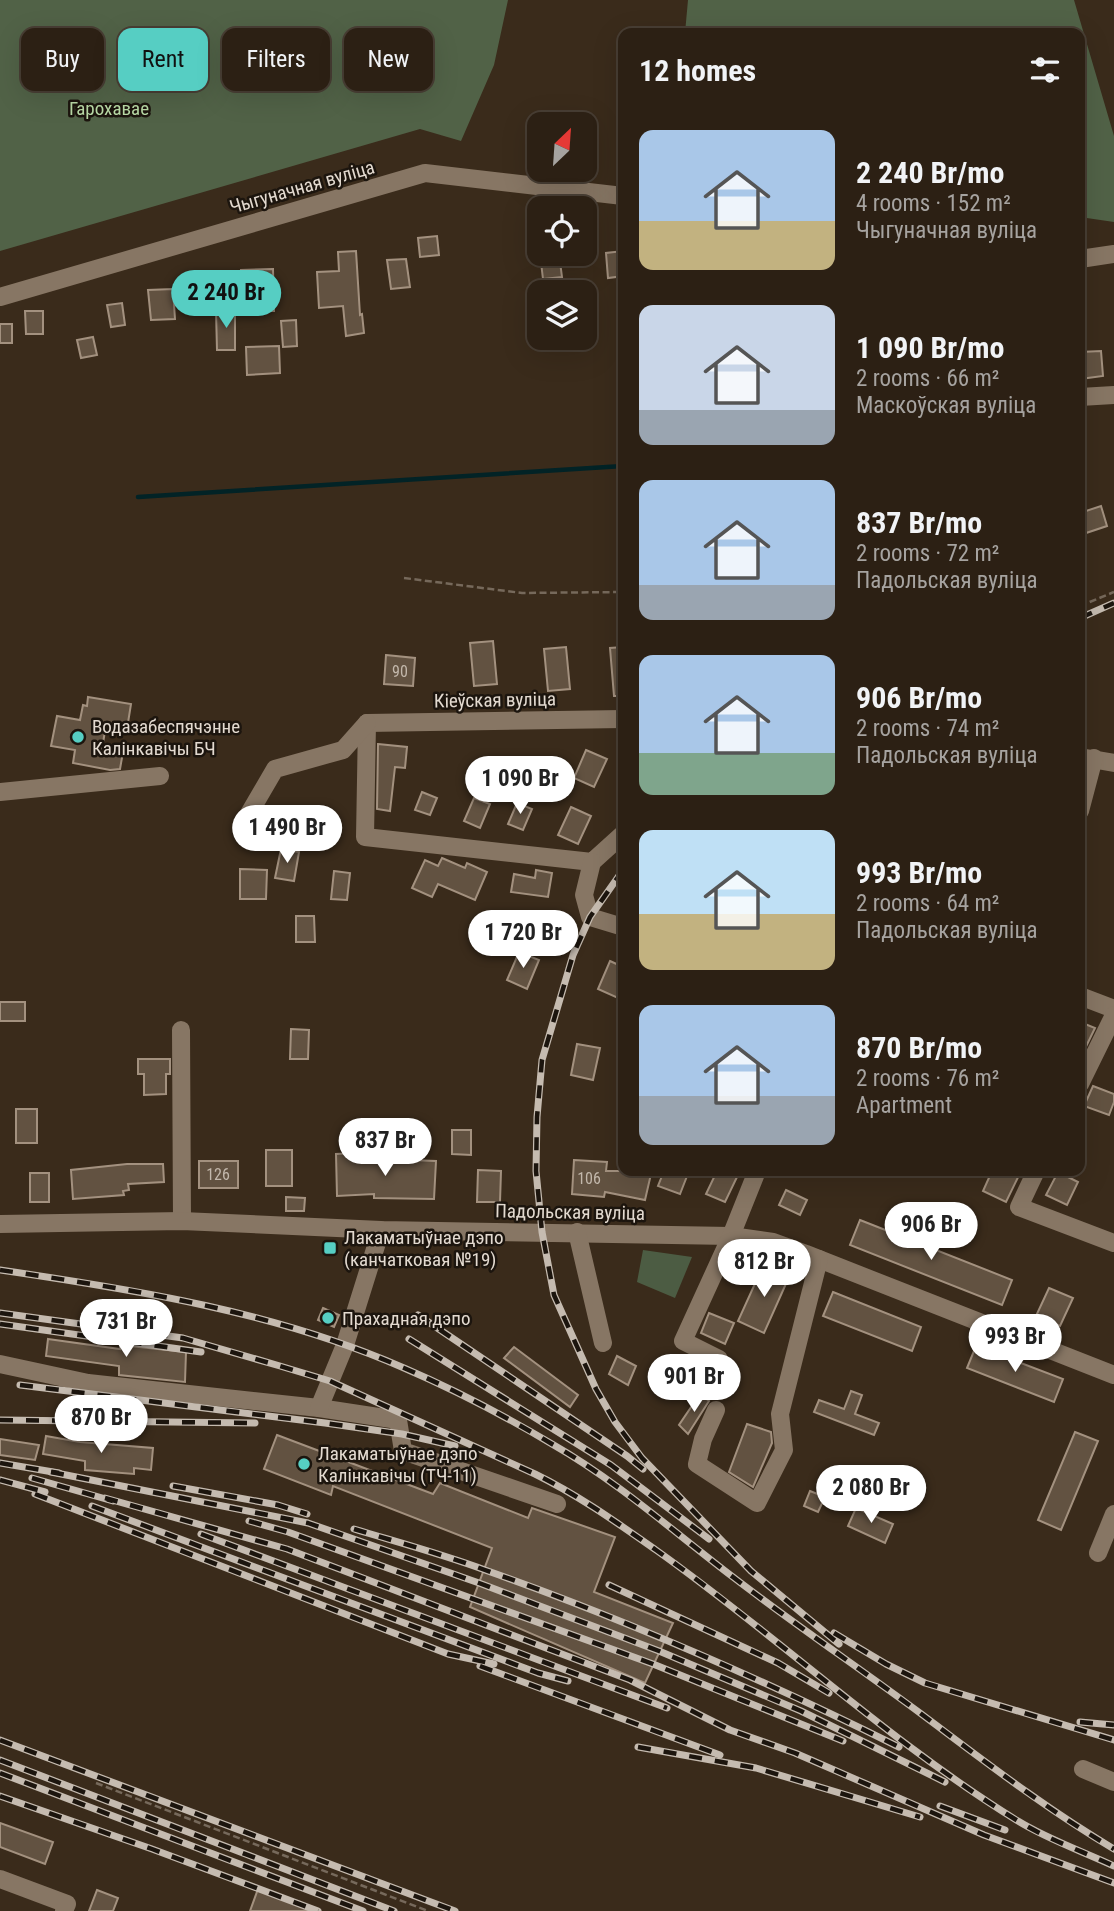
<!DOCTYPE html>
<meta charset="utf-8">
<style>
:root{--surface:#2c2014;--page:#34281d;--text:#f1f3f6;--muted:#a6a3a0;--line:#483e34;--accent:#56cec3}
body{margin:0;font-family:"Roboto Condensed",sans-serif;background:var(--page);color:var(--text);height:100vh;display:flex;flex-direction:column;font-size:26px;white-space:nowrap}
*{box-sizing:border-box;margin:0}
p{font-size:23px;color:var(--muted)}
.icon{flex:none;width:38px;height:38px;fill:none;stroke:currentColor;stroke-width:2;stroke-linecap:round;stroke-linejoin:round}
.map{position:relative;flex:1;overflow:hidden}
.details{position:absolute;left:618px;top:28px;width:467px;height:1148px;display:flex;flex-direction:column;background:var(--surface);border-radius:14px;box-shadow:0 7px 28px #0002,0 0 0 2px var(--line)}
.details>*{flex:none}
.hud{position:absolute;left:21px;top:28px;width:492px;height:63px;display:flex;gap:14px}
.needle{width:46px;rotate:25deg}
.buttons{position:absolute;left:527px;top:112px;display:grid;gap:14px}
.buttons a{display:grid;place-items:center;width:70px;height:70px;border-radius:14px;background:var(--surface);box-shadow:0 7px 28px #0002,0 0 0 2px var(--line);font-size:35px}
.price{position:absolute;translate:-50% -60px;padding:0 16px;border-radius:24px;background:#fff;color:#222;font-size:23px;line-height:46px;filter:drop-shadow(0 2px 4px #0008)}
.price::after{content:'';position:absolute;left:50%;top:42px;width:21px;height:16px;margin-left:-10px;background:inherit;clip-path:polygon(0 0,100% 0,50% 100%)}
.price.selected{background:var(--accent);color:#111}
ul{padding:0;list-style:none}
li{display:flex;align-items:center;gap:21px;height:175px;padding:0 21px}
li span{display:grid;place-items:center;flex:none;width:196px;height:140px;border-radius:14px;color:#555}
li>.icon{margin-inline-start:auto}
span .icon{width:84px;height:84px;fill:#fffc;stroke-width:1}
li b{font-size:30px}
h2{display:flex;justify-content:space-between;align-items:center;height:84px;padding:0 21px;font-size:30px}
.tag{padding:0 24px;border-radius:14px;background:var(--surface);box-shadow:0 7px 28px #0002,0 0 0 2px var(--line);font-size:24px;line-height:63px}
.tag.selected{background:var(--accent);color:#111}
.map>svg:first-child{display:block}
.green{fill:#4c5c43}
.forest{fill:#516247}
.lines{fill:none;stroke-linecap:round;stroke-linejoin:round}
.stream{stroke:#022326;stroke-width:4.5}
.building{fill:#625241;stroke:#a3917f;stroke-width:2}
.path{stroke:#76695b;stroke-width:2.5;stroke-dasharray:7 3.5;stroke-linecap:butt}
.minor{stroke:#877664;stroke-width:18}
.rail-casing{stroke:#c5bbb0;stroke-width:7}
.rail{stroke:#1c150e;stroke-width:4.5;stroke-dasharray:13;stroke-linecap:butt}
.poi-dot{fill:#56cec3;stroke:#1c150e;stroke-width:2.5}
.labels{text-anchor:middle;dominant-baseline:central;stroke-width:5;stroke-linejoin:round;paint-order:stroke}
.number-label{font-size:16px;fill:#c3b8ac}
.park-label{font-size:19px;fill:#b9daa6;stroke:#1c150e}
.street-label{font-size:19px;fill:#e3dad0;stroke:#1c150e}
.poi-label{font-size:19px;fill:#e3dad0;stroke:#1c150e;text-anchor:start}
</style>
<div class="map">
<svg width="1114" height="1911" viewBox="0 0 1114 1911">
<rect width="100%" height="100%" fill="#3a2b1b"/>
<!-- green -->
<path class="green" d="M643 1250 692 1257 675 1298 637 1282Z"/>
<!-- forest -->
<g class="forest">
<path d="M0 0H508L494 65 461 141 420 129 0 251Z"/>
<path d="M688 0H1074L1114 136V222L1080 217V33H685Z"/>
</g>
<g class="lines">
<!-- stream -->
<path class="stream" d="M138 497 623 466"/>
</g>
<!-- building -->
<g class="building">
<path d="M437 236 439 255 420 257 418 238Z"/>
<path d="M356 251 360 315 362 314 364 333 346 336 343 306 319 308 317 272 339 271 338 252Z"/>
<path d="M623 251V276L608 278 606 253Z"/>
<path d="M540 254H559L562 277 543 279Z"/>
<path d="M406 259 410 287 391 289 387 260Z"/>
<path d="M273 269 274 311H242L241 270Z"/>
<path d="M208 275 209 289 183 290V276Z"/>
<path d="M173 289 175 319 151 320 148 290Z"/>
<path d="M122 303 125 325 111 327 107 305Z"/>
<path d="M25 311H43V334H26Z"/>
<path d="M216 311H235V350H217Z"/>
<path d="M296 320 297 346 283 347 281 321Z"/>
<rect x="0" y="324" width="12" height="19"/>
<path d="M93 337 97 355 81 358 77 340Z"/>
<path d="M279 346 280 373 247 375 246 347Z"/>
<path d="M1101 351 1103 376 1080 379V352Z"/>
<path d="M1101 506 1107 526 1080 535V513Z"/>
<path d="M493 641 497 684 474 686 470 643Z"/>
<path d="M566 647 570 689 548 691 544 649Z"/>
<path d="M623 647V696H614L610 648Z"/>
<path d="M386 655 415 658 413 686 384 684Z"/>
<path d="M88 697 131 704 127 729 106 725 102 749 123 752 120 769 110 770 73 763 75 750 51 746 57 716 80 720 83 705 87 706Z"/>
<path d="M378 744 407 747 405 768 395 767 390 811 377 809Z"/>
<path d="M586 750 607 759 594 787 574 778Z"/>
<path d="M422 792 437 798 430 815 415 810Z"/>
<path d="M474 798 490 804 480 828 464 821Z"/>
<path d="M517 803 532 809 523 830 508 824Z"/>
<path d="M571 807 591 816 578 844 558 835Z"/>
<path d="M281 849 299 852 294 881 275 878Z"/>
<path d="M442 858 465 868 467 863 487 872 475 900 438 884 432 897 412 888 425 860 438 866Z"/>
<path d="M240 869 267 870 266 899H240Z"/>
<path d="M536 870 552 873 548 897 511 892 514 874 535 878Z"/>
<path d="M334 871 350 873 347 900 331 899Z"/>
<path d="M296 916H314L315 942H296Z"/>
<path d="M519 952 539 960 527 989 507 980Z"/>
<path d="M610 961 623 967V986L618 998 598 989Z"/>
<rect x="0" y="1002" width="25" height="19"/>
<path d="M1080 1022 1095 1028 1080 1059Z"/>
<path d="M291 1029 309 1030 308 1059H290Z"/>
<path d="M577 1044 600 1048 593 1080 571 1075Z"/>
<path d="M138 1059H170V1074H166V1094L144 1095V1074H138Z"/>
<path d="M1093 1086 1114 1094V1102L1109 1115 1084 1106Z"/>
<rect x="16" y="1109" width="21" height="34"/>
<path d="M452 1130H471V1155L452 1154Z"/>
<rect x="266" y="1150" width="26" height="36"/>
<path d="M355 1153V1158L436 1161 434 1199 374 1198V1194L337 1196 336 1154Z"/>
<path d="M574 1160 607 1162 606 1171H637L651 1174 645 1200 605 1192 604 1197 572 1194Z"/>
<rect x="199" y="1161" width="39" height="27"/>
<path d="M127 1164H163L164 1182 128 1184 129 1190 123 1191 124 1195 73 1199 71 1170Z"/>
<path d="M478 1170 501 1171 500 1202H477Z"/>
<path d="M664 1171H689L680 1194 658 1186Z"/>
<path d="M717 1171H723L737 1177 725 1202 706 1194Z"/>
<path d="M992 1171H1021L1006 1202 983 1191Z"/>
<path d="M1058 1172 1078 1182 1067 1205 1046 1195Z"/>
<rect x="30" y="1173" width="19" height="29"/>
<path d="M786 1190 807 1200 800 1215 779 1205Z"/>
<path d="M286 1197 305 1198 304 1211H286Z"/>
<path d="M860 1220 1012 1280 1002 1305 850 1245Z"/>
<path d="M763 1266 789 1277 764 1333 738 1321Z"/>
<path d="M1049 1288 1073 1298 1060 1326 1036 1316Z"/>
<path d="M833 1292 921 1327 912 1351 823 1316Z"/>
<path d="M323 1308 339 1315 334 1327 318 1320Z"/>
<path d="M709 1313 734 1323 725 1344 701 1333Z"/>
<path d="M48 1339 120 1349V1345L186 1352 185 1382 119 1375V1366L46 1356Z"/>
<path d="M976 1346 1063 1379 1054 1402 967 1368Z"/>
<path d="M514 1347 578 1395 570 1407 504 1358Z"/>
<path d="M617 1356 636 1366 628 1385 609 1374Z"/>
<path d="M851 1391 862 1395 855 1414 879 1423 874 1435 814 1412 819 1400 844 1409Z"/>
<path d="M700 1394 709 1401 688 1434 679 1425Z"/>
<path d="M747 1424 771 1432 772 1443 753 1487 729 1472Z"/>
<path d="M1075 1432 1098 1441 1061 1530 1038 1520Z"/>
<path d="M277 1435 433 1494 440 1483 528 1518 532 1508 615 1537 594 1592 673 1623 645 1683 470 1607 492 1548 333 1486 331 1495 264 1469Z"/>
<path d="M46 1436 80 1442 153 1448 151 1470 134 1468V1474L85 1470V1461L43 1454Z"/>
<path d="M0 1439 39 1445 35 1460 0 1455Z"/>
<path d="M810 1491 825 1497 818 1512 804 1506Z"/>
<path d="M856 1508 893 1524 885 1543 848 1526Z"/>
<path d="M0 1823 53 1842 45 1864 0 1847Z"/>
<path d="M258 1889 312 1910V1911H250Z"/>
<path d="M97 1890 118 1898 113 1911H89Z"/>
</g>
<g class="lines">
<!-- path -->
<g class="path">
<path d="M404 578 522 593 623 592"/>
<path d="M1080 606 1114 592"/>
<path d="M96 1783 428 1911"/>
</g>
<!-- minor -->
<g class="minor">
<path d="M1080 259 1114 254"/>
<path d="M0 297 425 173 623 196"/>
<path d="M1080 397 1114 395"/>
<path d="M367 723 365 837 592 862 623 834"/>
<path d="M367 723 623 719"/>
<path d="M1080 757 1114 763"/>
<path d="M0 792 160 776"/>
<path d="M1080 811 1094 758"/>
<path d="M247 817 275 769 343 750 367 723"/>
<path d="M592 862 584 895 590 917 623 927"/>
<path d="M1080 996 1114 1009"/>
<path d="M181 1030 182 1221"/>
<path d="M1080 1084 1114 1015"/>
<path d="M1036 1171 1019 1207 1114 1243"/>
<path d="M0 1224 182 1221 381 1230 731 1236 773 1242 806 1254 1114 1375"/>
<path d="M577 1232 603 1343"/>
<path d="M719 1359 683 1341 731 1236 757 1171"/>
<path d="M0 1364 88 1383 319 1408 398 1420 403 1451 557 1504"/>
<path d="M319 1408 345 1345 381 1230"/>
<path d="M716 1410 703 1439 697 1464 757 1503 784 1450 780 1414 819 1259"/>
<path d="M1098 1553 1114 1514"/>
<path d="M1083 1769 1114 1782"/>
<path d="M0 1879 67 1904 64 1911"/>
</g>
<!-- rail casing -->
<g class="rail-casing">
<g id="rail">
<path d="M1080 618 1114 603"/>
<path d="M623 870 590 917 573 955 542 1060 537 1117 536 1171 542 1232 554 1295 596 1389 615 1422 642 1458 751 1571 839 1644"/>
<path d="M0 1270C137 1290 276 1312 404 1368 455 1390 505 1416 552 1444 617 1481 674 1532 733 1577 794 1624 858 1667 920 1713 983 1760 1046 1809 1114 1849"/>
<path d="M0 1313 183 1338 280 1366 330 1381 535 1474C578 1495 616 1522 656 1550 779 1637 889 1742 1018 1821 1047 1839 1082 1851 1114 1866"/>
<path d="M418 1315 627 1456 643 1469"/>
<path d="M0 1324 201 1352"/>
<path d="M409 1339 611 1465 709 1539"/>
<path d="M20 1385 325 1423 402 1434 455 1446"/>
<path d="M0 1420 255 1423"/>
<path d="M0 1463 59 1473"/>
<path d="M51 1472 308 1523 479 1583 659 1651 801 1711 945 1782"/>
<path d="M32 1478 113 1501"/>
<path d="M0 1480 45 1492"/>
<path d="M173 1486 278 1505 307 1514"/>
<path d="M35 1494 448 1654 494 1664"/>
<path d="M105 1498 287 1549 630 1680 730 1730 795 1753 984 1835 1114 1883"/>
<path d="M92 1506 538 1673 568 1681"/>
<path d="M249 1521 288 1532 653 1664 843 1741"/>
<path d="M354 1529C397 1542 442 1554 485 1570 627 1620 764 1680 899 1747"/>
<path d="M201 1534 667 1708"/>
<path d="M609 1585 778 1663 829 1693"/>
<path d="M834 1633 886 1664 925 1683 1114 1740"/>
<path d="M480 1666 720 1755"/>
<path d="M1080 1722 1114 1725"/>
<path d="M0 1740 455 1911"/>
<path d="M638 1747 756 1768 920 1817"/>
<path d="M0 1760 394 1911"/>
<path d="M0 1773 363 1911"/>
<path d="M0 1796 152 1849 318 1911"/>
<path d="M940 1806 1005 1830"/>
</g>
</g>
<!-- rail -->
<use href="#rail" class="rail"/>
</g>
<!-- markers -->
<g class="poi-dot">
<circle cx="78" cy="737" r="7"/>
<rect x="323" y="1241" width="14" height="14" rx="3.5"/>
<circle cx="328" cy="1318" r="7"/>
<circle cx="304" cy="1464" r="7"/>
</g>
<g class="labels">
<!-- number labels -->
<g class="number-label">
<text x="400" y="671">90</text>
<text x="218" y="1174">126</text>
<text x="589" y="1178">106</text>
</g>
<!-- park labels -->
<g class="park-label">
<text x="109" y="108">Гарохавае</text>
</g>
<!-- street labels -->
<g class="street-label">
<text transform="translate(302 187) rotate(-16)">Чыгуначная вуліца</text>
<text transform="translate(495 700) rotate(-1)">Кіеўская вуліца</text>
<text transform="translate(570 1212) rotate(1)">Падольская вуліца</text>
</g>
<!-- poi labels -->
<g class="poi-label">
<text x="92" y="726">Водазабеспячэнне<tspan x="92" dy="22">Калінкавічы БЧ</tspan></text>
<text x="344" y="1237">Лакаматыўнае дэпо<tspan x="344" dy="22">(канчатковая №19)</tspan></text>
<text x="342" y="1318">Прахадная дэпо</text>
<text x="318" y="1453">Лакаматыўнае дэпо<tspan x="318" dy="22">Калінкавічы (ТЧ-11)</tspan></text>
</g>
</g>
</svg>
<div class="buttons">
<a><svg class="needle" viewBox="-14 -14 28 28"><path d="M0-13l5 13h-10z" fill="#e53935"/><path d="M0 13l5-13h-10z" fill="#a6a3a0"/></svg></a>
<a><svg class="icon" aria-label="locate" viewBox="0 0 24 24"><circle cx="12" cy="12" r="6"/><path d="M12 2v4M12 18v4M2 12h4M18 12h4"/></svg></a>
<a><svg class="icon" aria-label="layers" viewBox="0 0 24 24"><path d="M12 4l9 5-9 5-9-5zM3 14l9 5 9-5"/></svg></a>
</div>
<b class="price selected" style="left:226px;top:330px">2 240 Br</b>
<b class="price" style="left:520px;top:816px">1 090 Br</b>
<b class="price" style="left:287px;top:865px">1 490 Br</b>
<b class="price" style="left:523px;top:970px">1 720 Br</b>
<b class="price" style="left:385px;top:1178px">837 Br</b>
<b class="price" style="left:931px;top:1262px">906 Br</b>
<b class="price" style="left:764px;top:1299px">812 Br</b>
<b class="price" style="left:126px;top:1359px">731 Br</b>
<b class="price" style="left:1015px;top:1374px">993 Br</b>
<b class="price" style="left:694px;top:1414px">901 Br</b>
<b class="price" style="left:101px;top:1455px">870 Br</b>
<b class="price" style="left:871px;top:1525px">2 080 Br</b>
<div class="hud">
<a class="tag">Buy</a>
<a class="tag selected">Rent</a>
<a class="tag">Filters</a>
<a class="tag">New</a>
</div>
<section class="details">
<h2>12 homes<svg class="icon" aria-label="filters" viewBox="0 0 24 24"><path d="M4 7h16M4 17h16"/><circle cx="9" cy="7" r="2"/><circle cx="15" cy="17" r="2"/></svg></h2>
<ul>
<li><span style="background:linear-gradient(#a9c7e8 65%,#c2b280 0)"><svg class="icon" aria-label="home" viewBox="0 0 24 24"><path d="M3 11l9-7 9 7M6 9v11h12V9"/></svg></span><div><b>2 240 Br/mo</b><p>4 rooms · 152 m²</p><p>Чыгуначная вуліца</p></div></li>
<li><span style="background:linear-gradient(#c9d6e8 75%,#9aa5b1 0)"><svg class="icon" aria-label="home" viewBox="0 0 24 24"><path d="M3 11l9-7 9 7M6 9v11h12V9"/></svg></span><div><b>1 090 Br/mo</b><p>2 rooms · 66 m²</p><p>Маскоўская вуліца</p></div></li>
<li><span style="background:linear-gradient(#a9c7e8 75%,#9aa5b1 0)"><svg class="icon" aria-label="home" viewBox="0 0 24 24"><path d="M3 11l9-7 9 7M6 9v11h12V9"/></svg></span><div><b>837 Br/mo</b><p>2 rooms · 72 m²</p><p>Падольская вуліца</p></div></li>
<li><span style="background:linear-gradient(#a9c7e8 70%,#7fa58c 0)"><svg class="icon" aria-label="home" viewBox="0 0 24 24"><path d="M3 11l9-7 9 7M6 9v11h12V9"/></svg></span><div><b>906 Br/mo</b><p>2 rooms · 74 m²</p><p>Падольская вуліца</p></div></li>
<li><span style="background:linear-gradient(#bfe0f5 60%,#c2b280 0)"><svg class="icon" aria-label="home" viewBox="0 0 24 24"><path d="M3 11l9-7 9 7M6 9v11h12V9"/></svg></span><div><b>993 Br/mo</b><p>2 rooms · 64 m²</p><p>Падольская вуліца</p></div></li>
<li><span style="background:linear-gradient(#a9c7e8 65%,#9aa5b1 0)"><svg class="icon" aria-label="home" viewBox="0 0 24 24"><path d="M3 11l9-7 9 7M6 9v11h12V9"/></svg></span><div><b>870 Br/mo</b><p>2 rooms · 76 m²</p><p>Apartment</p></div></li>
</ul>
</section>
</div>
